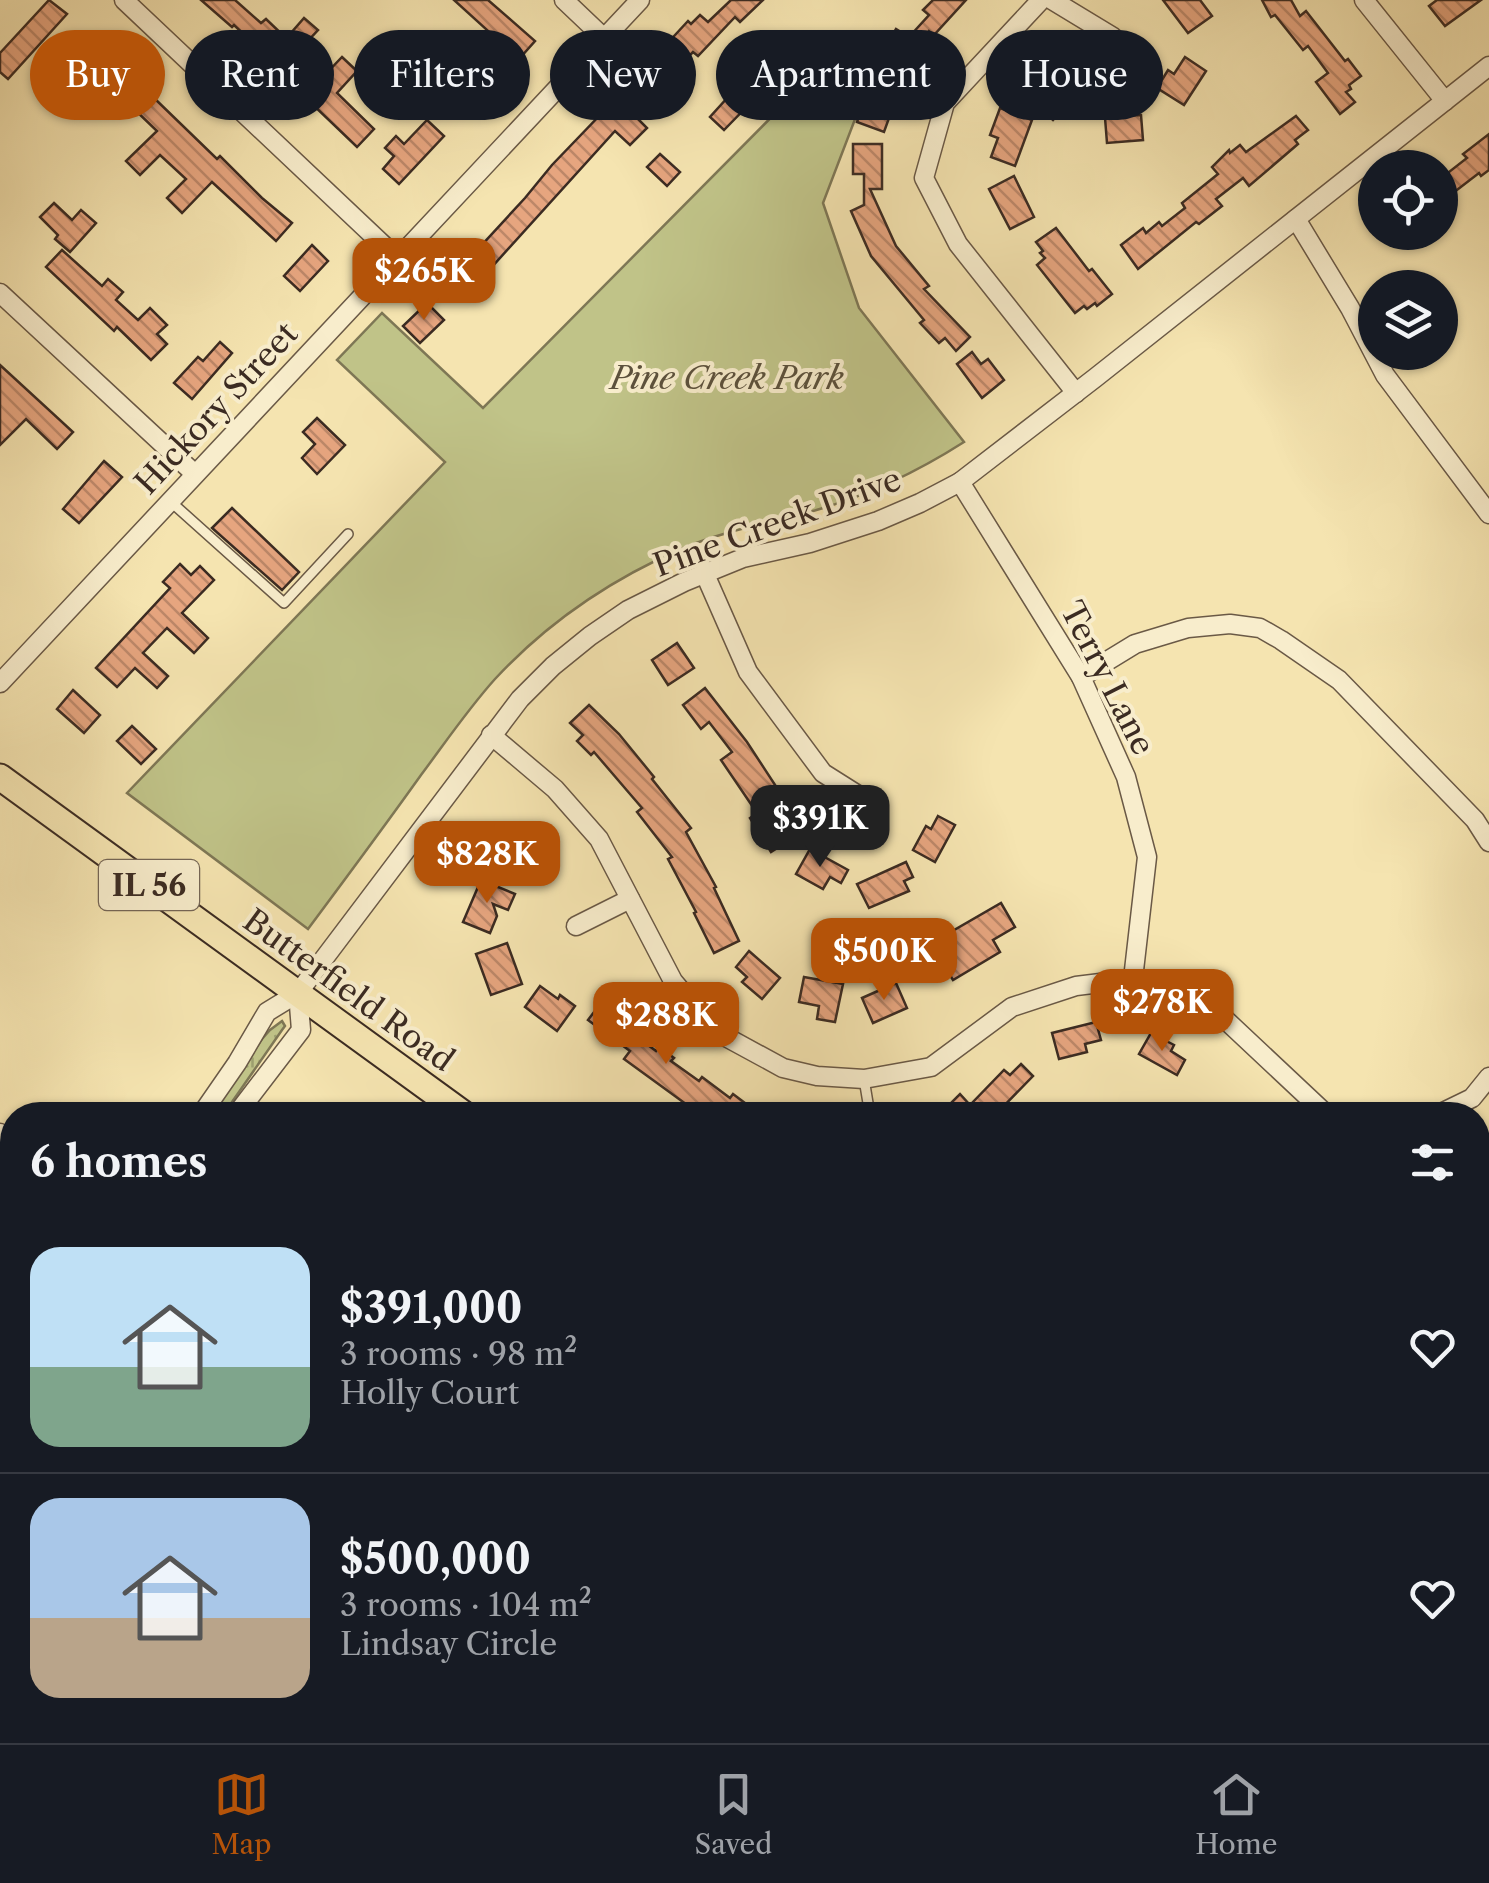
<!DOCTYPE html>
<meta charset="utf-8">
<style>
:root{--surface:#171b24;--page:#242831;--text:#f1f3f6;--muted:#9ea1a6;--line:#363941;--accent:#b45309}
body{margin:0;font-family:"Libre Caslon Text",serif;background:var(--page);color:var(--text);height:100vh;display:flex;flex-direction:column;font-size:38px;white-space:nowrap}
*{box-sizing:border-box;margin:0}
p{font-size:32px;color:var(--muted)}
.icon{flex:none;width:55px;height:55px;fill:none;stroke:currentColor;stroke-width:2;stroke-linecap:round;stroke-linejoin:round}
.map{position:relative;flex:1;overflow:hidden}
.drawer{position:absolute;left:0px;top:1102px;width:1490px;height:642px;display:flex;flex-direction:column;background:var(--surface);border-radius:40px 40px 0 0;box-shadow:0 2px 8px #0004}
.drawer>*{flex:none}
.guide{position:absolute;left:30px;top:30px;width:1430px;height:90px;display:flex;gap:20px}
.tools{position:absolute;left:1358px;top:150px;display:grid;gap:20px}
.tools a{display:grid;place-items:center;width:100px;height:100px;border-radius:50%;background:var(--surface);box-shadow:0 2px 8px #0004;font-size:50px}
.price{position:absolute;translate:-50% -85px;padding:0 22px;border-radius:20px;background:var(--accent);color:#fff;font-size:32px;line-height:65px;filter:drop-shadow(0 2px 5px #0008)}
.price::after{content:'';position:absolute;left:50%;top:60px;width:30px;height:22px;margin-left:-15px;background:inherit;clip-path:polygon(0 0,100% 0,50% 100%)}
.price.on{background:#222;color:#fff}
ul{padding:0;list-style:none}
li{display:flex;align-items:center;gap:30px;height:250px;padding:0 30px}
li+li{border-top:2px solid var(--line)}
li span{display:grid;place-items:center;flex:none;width:280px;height:200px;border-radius:30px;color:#555}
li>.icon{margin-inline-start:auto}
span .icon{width:120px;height:120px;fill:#fffc;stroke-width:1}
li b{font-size:42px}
h2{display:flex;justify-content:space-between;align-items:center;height:120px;padding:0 30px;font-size:42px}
.tag{padding:0 35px;border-radius:45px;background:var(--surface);box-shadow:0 2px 8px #0004;font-size:35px;line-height:90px}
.tag.on{background:var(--accent);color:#fff}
.tab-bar{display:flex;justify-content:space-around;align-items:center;height:140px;border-top:2px solid var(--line);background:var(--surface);font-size:28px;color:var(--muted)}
.tab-bar a{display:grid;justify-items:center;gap:5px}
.tab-bar .on{color:var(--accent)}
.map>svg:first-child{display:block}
.grass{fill:url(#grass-tufts);stroke:#7e7755;stroke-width:2.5}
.park{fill:#c0c388;stroke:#7e7755;stroke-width:2.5}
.building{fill:url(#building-back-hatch);stroke:#3b2b22;stroke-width:2.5}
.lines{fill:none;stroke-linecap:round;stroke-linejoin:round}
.service-casing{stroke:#6a5946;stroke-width:12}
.minor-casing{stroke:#6a5946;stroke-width:21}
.primary-casing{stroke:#3b2b22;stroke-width:29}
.service{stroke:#f8edcc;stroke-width:9}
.minor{stroke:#f8edcc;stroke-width:18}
.primary{stroke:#f5e4b0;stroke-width:25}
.labels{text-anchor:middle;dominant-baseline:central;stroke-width:8;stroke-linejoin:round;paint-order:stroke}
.shield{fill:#f8edcc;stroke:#746555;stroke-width:2.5}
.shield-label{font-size:30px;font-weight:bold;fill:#3b2b22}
.park-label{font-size:32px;font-style:italic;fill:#5c513c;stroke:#f8edcc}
.street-label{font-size:32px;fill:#3b2b22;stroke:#f8edcc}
</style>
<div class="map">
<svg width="1489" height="1743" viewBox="0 0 1489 1743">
<defs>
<pattern id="grass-tufts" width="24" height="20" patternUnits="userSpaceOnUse" patternTransform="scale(2.5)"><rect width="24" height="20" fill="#c0c388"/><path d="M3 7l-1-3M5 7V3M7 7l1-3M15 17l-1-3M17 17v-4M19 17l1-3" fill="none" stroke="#9d9f6f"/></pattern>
<pattern id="building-back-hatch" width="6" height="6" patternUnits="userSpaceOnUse" patternTransform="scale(2.5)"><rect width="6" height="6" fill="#e6a57f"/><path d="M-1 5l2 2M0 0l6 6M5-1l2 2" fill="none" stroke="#bc8768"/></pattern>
</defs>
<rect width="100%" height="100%" fill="#f5e4b0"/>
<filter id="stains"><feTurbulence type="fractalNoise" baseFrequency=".002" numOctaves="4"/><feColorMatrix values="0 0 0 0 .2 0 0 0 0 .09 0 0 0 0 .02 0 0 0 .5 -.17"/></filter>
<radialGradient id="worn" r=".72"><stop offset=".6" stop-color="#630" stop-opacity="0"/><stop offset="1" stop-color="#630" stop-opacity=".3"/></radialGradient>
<!-- grass -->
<path class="grass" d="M282 1021 285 1026 282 1030 223 1115H210L262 1039 270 1030Z"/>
<!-- park -->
<path class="park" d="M837 51 873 72 823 203 859 308 964 442C917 472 867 496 813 511 768 523 724 531 681 549 612 579 547 623 495 679 468 709 445 743 421 775 384 827 346 878 308 929L127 793 445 462 337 360 382 313 483 408Z"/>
<!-- building -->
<g class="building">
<path d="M49 0 67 14 8 79 0 72V53Z"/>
<path d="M201 0H235L261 23 266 19 288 40 270 59 234 25 232 27Z"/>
<path d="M454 0H488L535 41 519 59Z"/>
<path d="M731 0H763L740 22 735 17 698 56 693 52 642 104 634 115 647 128 630 145 615 131 461 301 444 286 525 198 552 165 600 115 598 113 626 88 688 21 691 24 700 15 708 22Z"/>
<path d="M933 0H966L934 35 929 31 892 91 898 93 884 132 857 122 877 65 875 64 896 29 909 37 929 15 923 10Z"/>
<path d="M1163 0H1200L1212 16 1188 33Z"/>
<path d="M1262 0H1291L1300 16 1306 11 1345 61 1348 59 1361 76 1349 85 1351 89 1346 92 1355 102 1340 114 1316 82 1328 73 1308 46 1303 50 1275 15 1271 17Z"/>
<path d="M1437 0H1481L1445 26 1429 6Z"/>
<path d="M304 18 318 30 304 45 291 33Z"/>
<path d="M90 36 217 159 220 156 262 198 292 223 276 241 212 182 182 213 167 198 186 179 160 155 140 175 126 161 157 131 105 81 104 82 74 55Z"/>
<path d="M342 57 357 71 337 93 374 129 357 147 287 80 302 63 320 80Z"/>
<path d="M1185 57 1206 71 1184 105 1157 88 1168 70 1174 74Z"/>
<path d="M1039 67 1073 98 1053 120 1019 90Z"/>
<path d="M748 75 763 90 724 130 710 117Z"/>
<path d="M1122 104 1123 116 1141 115 1143 140 1107 143 1104 105Z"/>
<path d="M1000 108 1032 120 1015 166 991 157 998 138 990 135Z"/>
<path d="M1296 116 1308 130 1295 140 1298 144 1249 186 1243 178 1216 199 1222 206 1199 224 1196 222 1138 269 1121 245 1143 228 1146 233 1159 222 1162 226 1185 208 1182 203 1218 174 1212 167 1229 150 1230 153 1240 145 1246 152Z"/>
<path d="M427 120 444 136 399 184 383 169 394 156 385 148 396 136 404 144Z"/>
<path d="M1489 134V170L1481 176 1479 173 1440 203V179L1467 158 1463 154Z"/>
<path d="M853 144H882V189H870L896 246 929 286 924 289 970 337 956 351 945 338 939 343 920 323 924 320 871 256 851 211 864 205V174H853Z"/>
<path d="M660 154 680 172 667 186 647 167Z"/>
<path d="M1014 176 1034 217 1010 229 989 189Z"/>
<path d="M54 203 72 220 81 210 96 223 70 252 55 239 58 235 40 217Z"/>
<path d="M1056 228 1089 271 1092 269 1112 294 1097 306 1095 303 1087 309 1084 306 1075 313 1037 265 1045 258 1040 253 1043 251 1036 242Z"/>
<path d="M312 245 328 261 300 291 284 276Z"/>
<path d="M62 250 102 286 108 279 123 292 116 300 138 320 150 308 167 325 157 334 167 344 151 360 117 327 114 331 46 267Z"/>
<path d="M427 303 444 320 420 343 403 326Z"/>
<path d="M220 342 232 353 192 399 174 383 198 357 203 361Z"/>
<path d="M972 352 981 364 988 359 1004 380 982 398 957 364Z"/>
<path d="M0 365 73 432 57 449 26 419 0 445Z"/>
<path d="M317 418 345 445 317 474 302 458 315 444 303 432Z"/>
<path d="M104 461 122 477 79 523 63 509Z"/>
<path d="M232 508 299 572 282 590 212 528Z"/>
<path d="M180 564 191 575 200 566 214 580 182 613 208 638 194 653 167 628 143 653 168 676 157 688 135 668 117 687 96 668 170 588 163 582Z"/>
<path d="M677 643 694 668 668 685 652 660Z"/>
<path d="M705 688 747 742 794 814 785 820 789 826 782 830 788 841 771 852 750 818 757 813 721 760 732 752 709 722 701 729 683 705Z"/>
<path d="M73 690 100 715 84 733 57 709Z"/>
<path d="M589 705 619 734 654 777 652 779 691 828 686 832 716 887 714 888 739 941 714 953 694 913 696 912 668 859 672 857 637 812 642 808 594 752 591 755 577 741 583 735 570 723Z"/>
<path d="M132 726 156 749 141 764 117 741Z"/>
<path d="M938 816 955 825 935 862 913 850 926 826 931 829Z"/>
<path d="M810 849 848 870 841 883 830 877 823 889 796 874Z"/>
<path d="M906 862 913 877 904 881 909 891 869 908 857 884Z"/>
<path d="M481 880 515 894 508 910 493 904 497 916 490 933 463 922Z"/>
<path d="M1001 903 1015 927 993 940 1000 952 953 980 945 967 924 979 911 955Z"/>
<path d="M507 943 522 984 491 995 476 954Z"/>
<path d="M749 951 780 978 762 999 742 982 747 977 736 967Z"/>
<path d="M804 977 843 984 835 1022 817 1019 819 1006 799 1002Z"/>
<path d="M896 983 907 1008 873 1023 862 998Z"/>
<path d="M540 986 558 999 560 995 575 1006 557 1031 525 1007Z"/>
<path d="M604 999 621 1011 624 1008 638 1019 629 1031 656 1051 659 1047 674 1058 671 1061 699 1081 702 1077 730 1098 733 1094 761 1115H701L624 1059 630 1051 588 1020Z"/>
<path d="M1096 1022 1101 1040 1085 1044 1087 1052 1059 1059 1052 1033Z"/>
<path d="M1151 1033 1174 1045 1171 1051 1185 1060 1177 1075 1139 1054Z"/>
<path d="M1021 1064 1033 1076 995 1115H953L946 1108 960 1094 970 1105 1004 1070 1010 1075Z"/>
</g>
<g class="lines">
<!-- service casing -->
<g class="service-casing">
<g id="service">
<path d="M170 501 284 603 348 534"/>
<path d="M864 1079 870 1115"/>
<path d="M1091 1743 1100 1732"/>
</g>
</g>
<!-- minor casing -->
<g class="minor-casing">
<g id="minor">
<path d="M124 0 397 258"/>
<path d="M564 0 604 38"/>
<path d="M1041 0 945 103 924 178 958 244 1076 393"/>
<path d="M1052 0 1113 37"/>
<path d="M1364 0 1445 101"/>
<path d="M1296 219 1350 308 1385 375 1489 514"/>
<path d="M0 293 195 474"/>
<path d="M960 482 1081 677 1126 777 1147 857 1133 979"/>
<path d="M704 572 748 672 823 773 861 797"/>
<path d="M1081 677 1135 644 1188 628 1230 624 1260 628 1281 640 1339 680 1475 820 1489 842"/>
<path d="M0 683 640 0"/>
<path d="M491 735 555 789 599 839 673 981 715 1031 783 1068 817 1076 864 1079 931 1067 1012 1007 1076 986 1133 979 1166 987 1213 1008 1327 1115"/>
<path d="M576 926 630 899"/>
<path d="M201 1115 237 1063 267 1012 298 993 520 699 553 666 590 636 628 610 684 582 743 558 810 543 878 521 920 503 960 482 1095 378 1489 66"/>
<path d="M236 1115 301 1030 298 993"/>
<path d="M1437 1115 1472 1098 1489 1077"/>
<path d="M0 1133 12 1155"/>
<path d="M0 1254 12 1247"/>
<path d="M0 1605 12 1615"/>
<path d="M352 1732 364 1743"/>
<path d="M463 1743 472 1732"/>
<path d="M868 1743 877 1732"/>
</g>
</g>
<!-- primary casing -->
<g class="primary-casing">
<g id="primary">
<path d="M0 777 465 1115"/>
<path d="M1315 1732 1330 1743"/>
</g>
</g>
<!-- service -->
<use href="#service" class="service"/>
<!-- minor -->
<use href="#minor" class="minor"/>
<!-- primary -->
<use href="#primary" class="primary"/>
</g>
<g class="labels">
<!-- shield labels -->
<rect class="shield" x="99" y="860" width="100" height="50" rx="8"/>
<g class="shield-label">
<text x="149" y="885">IL 56</text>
</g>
<!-- park labels -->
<g class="park-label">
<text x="727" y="377">Pine Creek Park</text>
</g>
<!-- street labels -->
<g class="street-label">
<text transform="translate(216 408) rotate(-47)">Hickory Street</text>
<text transform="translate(777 522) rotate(-20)">Pine Creek Drive</text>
<text transform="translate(1108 678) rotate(63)">Terry Lane</text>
<text transform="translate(349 990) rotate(36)">Butterfield Road</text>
</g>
</g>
<rect width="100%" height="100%" filter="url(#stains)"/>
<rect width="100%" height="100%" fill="url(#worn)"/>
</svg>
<div class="tools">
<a><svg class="icon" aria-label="locate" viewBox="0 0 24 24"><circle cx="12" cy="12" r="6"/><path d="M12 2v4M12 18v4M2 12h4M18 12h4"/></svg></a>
<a><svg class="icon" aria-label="layers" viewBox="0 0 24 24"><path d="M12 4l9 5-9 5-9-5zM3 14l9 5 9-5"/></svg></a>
</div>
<b class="price" style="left:424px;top:323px">$265K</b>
<b class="price on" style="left:820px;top:870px">$391K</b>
<b class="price" style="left:487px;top:906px">$828K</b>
<b class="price" style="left:884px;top:1003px">$500K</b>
<b class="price" style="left:1162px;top:1054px">$278K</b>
<b class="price" style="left:666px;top:1067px">$288K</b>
<div class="guide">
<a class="tag on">Buy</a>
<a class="tag">Rent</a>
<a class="tag">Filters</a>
<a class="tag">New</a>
<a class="tag">Apartment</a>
<a class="tag">House</a>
</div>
<section class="drawer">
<h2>6 homes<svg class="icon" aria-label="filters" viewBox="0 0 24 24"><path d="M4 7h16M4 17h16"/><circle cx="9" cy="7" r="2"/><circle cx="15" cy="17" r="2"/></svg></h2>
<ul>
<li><span style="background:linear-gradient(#bfe0f5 60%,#7fa58c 0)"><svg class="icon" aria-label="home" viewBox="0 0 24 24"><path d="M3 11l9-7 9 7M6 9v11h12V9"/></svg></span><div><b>$391,000</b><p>3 rooms · 98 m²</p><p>Holly Court</p></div><svg class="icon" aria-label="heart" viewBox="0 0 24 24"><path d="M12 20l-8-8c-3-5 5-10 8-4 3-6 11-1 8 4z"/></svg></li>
<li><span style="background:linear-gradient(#a9c7e8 60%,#b9a48a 0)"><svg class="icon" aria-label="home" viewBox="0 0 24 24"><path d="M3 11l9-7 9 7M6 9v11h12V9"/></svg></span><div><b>$500,000</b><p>3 rooms · 104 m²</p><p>Lindsay Circle</p></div><svg class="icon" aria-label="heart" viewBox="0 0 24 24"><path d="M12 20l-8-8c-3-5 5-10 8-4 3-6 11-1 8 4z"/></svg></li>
</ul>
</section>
</div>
<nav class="tab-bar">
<a class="on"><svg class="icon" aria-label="map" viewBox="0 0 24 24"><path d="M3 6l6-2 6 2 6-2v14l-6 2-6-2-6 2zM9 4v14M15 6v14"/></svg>Map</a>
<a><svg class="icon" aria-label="saved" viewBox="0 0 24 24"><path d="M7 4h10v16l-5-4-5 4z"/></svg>Saved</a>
<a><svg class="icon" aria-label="home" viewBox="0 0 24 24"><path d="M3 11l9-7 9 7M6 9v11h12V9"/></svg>Home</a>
</nav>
